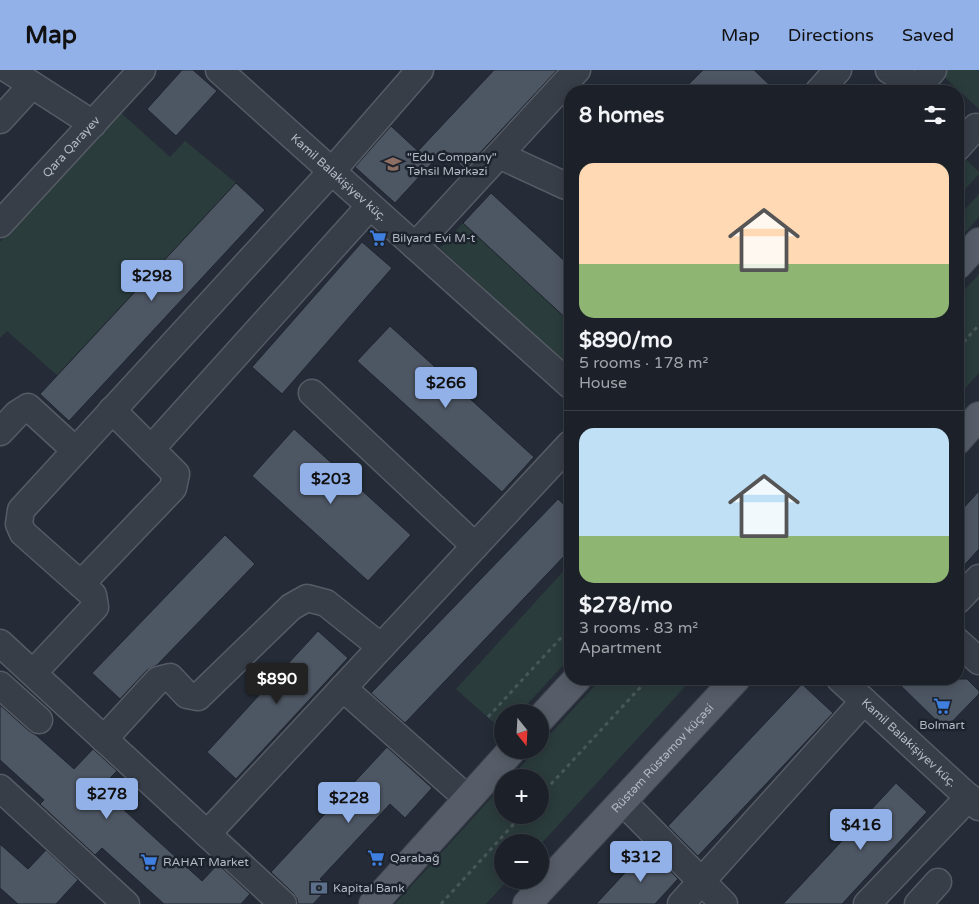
<!DOCTYPE html>
<meta charset="utf-8">
<style>
:root{--surface:#1c2129;--page:#292e35;--text:#f1f3f6;--muted:#a0a3a8;--line:#3a3e46;--accent:#93b1e9}
body{margin:0;font-family:"Varela Round",sans-serif;background:var(--page);color:var(--text);height:100vh;display:flex;flex-direction:column;font-size:19px;white-space:nowrap}
*{box-sizing:border-box;margin:0}
p{font-size:16px;color:var(--muted)}
.icon{flex:none;width:28px;height:28px;fill:none;stroke:currentColor;stroke-width:2;stroke-linecap:round;stroke-linejoin:round}
.map{position:relative;flex:1;overflow:hidden}
.side{position:absolute;left:564px;top:15px;width:400px;height:600px;display:flex;flex-direction:column;background:var(--surface);border-radius:20px;box-shadow:0 2px 12px #0003,0 0 0 1px var(--line)}
.side>*{flex:none}
.needle{width:32px;rotate:162deg}
.controls{position:absolute;left:494px;top:634px;display:grid;gap:10px}
.controls a{display:grid;place-items:center;width:55px;height:55px;border-radius:50%;background:var(--surface);box-shadow:0 2px 12px #0003,0 0 0 1px var(--line);font-size:25px}
.price{position:absolute;translate:-50% -42px;padding:0 11px;border-radius:5px;background:var(--accent);color:#111;font-size:16px;line-height:32px;filter:drop-shadow(0 1px 2px #0008)}
.price::after{content:'';position:absolute;left:50%;top:30px;width:15px;height:11px;margin-left:-8px;background:inherit;clip-path:polygon(0 0,100% 0,50% 100%)}
.price.active{background:#222;color:#fff}
ul{padding:0;list-style:none}
li{display:grid;align-content:center;gap:10px;height:265px;padding:0 15px}
li+li{border-top:1px solid var(--line)}
li span{display:grid;place-items:center;height:155px;border-radius:15px;color:#555}
li>.icon{margin-inline-start:auto}
span .icon{width:90px;height:90px;fill:#fffc;stroke-width:1}
li b{font-size:21px}
h2{display:flex;justify-content:space-between;align-items:center;height:60px;padding:0 15px;font-size:21px}
header{display:flex;align-items:center;gap:30px;box-sizing:border-box;height:70px;padding:0 25px;background:var(--accent);color:#111}
header strong{font-size:24px}
nav{display:flex;gap:28px;margin-inline-start:auto;font-size:18px}
.map>svg:first-child{display:block}
.green{fill:#2b3c3c}
.building{fill:#4d5663;stroke:#1f252f}
.lines{fill:none;stroke-linecap:round;stroke-linejoin:round}
.minor-casing{stroke:#565c66;stroke-width:29}
.major-casing{stroke:#414751;stroke-width:30}
.path{stroke:#48575a;stroke-width:3;stroke-dasharray:4 4;stroke-linecap:butt}
.minor{stroke:#383e48;stroke-width:26}
.major{stroke:#565d68;stroke-width:28}
.labels{text-anchor:middle;dominant-baseline:central;stroke-width:5;stroke-linejoin:round;paint-order:stroke}
.street-label{font-size:12px;fill:#b3b9c4;stroke:#1d232d}
.poi-label{font-size:12px;fill:#b3b9c4;stroke:#1d232d;text-anchor:start}
</style>
<header>
<strong>Map</strong>
<nav><a>Map</a><a>Directions</a><a>Saved</a></nav>
</header>
<div class="map">
<svg width="979" height="834" viewBox="0 0 979 834">
<rect width="100%" height="100%" fill="#252c37"/>
<!-- green -->
<g class="green">
<path d="M943 0H979V39L940 3Z"/>
<path d="M121 43 170 87 185 71 236 113 57 305 7 261 0 268V172Z"/>
<path d="M958 82 979 102V104L958 127Z"/>
<path d="M979 124V147L958 171V147Z"/>
<path d="M463 153 570 252V298L440 178Z"/>
<path d="M979 204V303L958 326V227Z"/>
<path d="M570 494V588L520 642H502V660L456 619Z"/>
<path d="M601 609H692L540 775V772H502V810H508L486 834H395L502 716V745H540V708L511 707 536 680H540V675Z"/>
</g>
<!-- building -->
<g class="building">
<path d="M182 0H193L217 21 176 66 147 39Z"/>
<path d="M494 0H557L465 99 444 80 395 133 355 97 391 56 418 81Z"/>
<path d="M703 0H754L776 21H682Z"/>
<path d="M236 113 265 140 69 351 40 324Z"/>
<path d="M491 123 570 196V252L463 153Z"/>
<path d="M362 172 392 198 282 324 252 297Z"/>
<path d="M390 256 534 387 502 422 357 291Z"/>
<path d="M294 359 411 465 368 511 252 406Z"/>
<path d="M979 421V479L958 502V444Z"/>
<path d="M558 429 570 440V480L405 653 371 623Z"/>
<path d="M225 465 255 494 157 595 147 600 120 629 92 603Z"/>
<path d="M318 561 348 588 236 709 207 682Z"/>
<path d="M894 609H967L979 621V624L945 659Z"/>
<path d="M802 614 833 643 698 786 668 756Z"/>
<path d="M0 635 29 661 36 665 74 699 93 679 117 701 100 718 202 811 218 794 250 824 241 834H164L102 778 95 785 40 734 44 730 0 690Z"/>
<path d="M387 677 432 718 405 748 390 734 320 809 329 817 313 834H298L297 829 293 823 271 802Z"/>
<path d="M896 713 927 742 842 834H783Z"/>
<path d="M0 774 28 799 46 780 78 810 56 834H18L0 818Z"/>
<path d="M648 778 678 809 655 834H596Z"/>
</g>
<g class="lines">
<!-- minor casing -->
<g class="minor-casing">
<g id="minor">
<path d="M9 0 93 54"/>
<path id="s1" d="M219 0 570 315"/>
<path d="M889 0 922 21"/>
<path d="M917 18 933 0"/>
<path d="M819 21 838 0"/>
<path d="M0 50 32 15"/>
<path d="M958 77 976 57"/>
<path d="M499 85 566 116H570"/>
<path id="s2" d="M0 154 142 0"/>
<path d="M415 176 577 0"/>
<path d="M312 323 475 476"/>
<path d="M0 362 17 344 28 337 75 380"/>
<path d="M151 379 370 136"/>
<path d="M81 514 173 418 176 404 112 340"/>
<path d="M958 530 979 508"/>
<path d="M958 572 979 591"/>
<path d="M0 573 283 834"/>
<path d="M33 603 95 537 93 525 23 463 19 454 21 440 332 101 420 0"/>
<path id="s3" d="M840 609 979 737"/>
<path d="M0 615 39 650"/>
<path d="M343 618 468 729"/>
<path d="M104 669 158 610 170 607 187 625 198 627 291 537 307 528 326 533 381 577"/>
<path d="M0 718 126 834"/>
<path d="M623 732 724 834"/>
<path d="M207 764 570 374"/>
<path d="M681 834 864 631"/>
<path d="M867 834 969 727"/>
<path d="M918 834 938 812"/>
</g>
</g>
<!-- major casing -->
<g class="major-casing">
<g id="major">
<path d="M958 195 979 172"/>
<path d="M958 370 979 346"/>
<path d="M540 649 577 609"/>
<path d="M373 834 512 680"/>
<path id="s4" d="M527 834 736 609"/>
</g>
</g>
<!-- path -->
<g class="path">
<path d="M958 278 979 255"/>
<path d="M488 647 570 558"/>
<path d="M540 726 648 609"/>
<path d="M441 834 522 745"/>
</g>
<!-- minor -->
<use href="#minor" class="minor"/>
<!-- major -->
<use href="#major" class="major"/>
</g>
<!-- icons -->
<defs>
<g id="school-bare" transform="scale(1.35)"><path d="M0-5L7-2L0 1L-7-2ZM-4 1L0 2.5L4 1V4Q0 6-4 4Z" fill="#8d6e63" stroke="#1d232d" stroke-width="2.5" paint-order="stroke"/></g>
<g id="supermarket-bare" transform="scale(1.35)"><path d="M-6-5.5h2.5l.6 2H6L4.5 2H-2.5L-4.4-4H-6ZM-1.5 3.2a1.3 1.3 0 1 0 .1 0ZM3 3.2a1.3 1.3 0 1 0 .1 0Z" fill="#3f7fe0" stroke="#1d232d" stroke-width="2.5" paint-order="stroke"/></g>
<g id="bank-bare" transform="scale(1.35)"><path d="M-6-4H6V4H-6ZM0-2.3a2.3 2.3 0 1 0 0 4.6a2.3 2.3 0 1 0 0-4.6Z" fill="#5c6f8a" stroke="#1d232d" stroke-width="2.5" paint-order="stroke"/></g>
</defs>
<g fill-rule="evenodd">
<use href="#school-bare" x="393" y="94"/>
<use href="#supermarket-bare" x="378" y="168"/>
<use href="#supermarket-bare" x="942" y="636"/>
<use href="#supermarket-bare" x="376" y="788"/>
<use href="#supermarket-bare" x="149" y="792"/>
<use href="#bank-bare" x="319" y="818"/>
</g>
<g class="labels">
<!-- street labels -->
<g class="street-label">
<text stroke="none"><textPath href="#s2" startOffset="105">Qara Qarayev</textPath></text>
<text stroke="none"><textPath href="#s1" startOffset="161">Kamil Balakişiyev küç.</textPath></text>
<text stroke="none"><textPath href="#s3" startOffset="94">Kamil Balakişiyev küç.</textPath></text>
<text stroke="none"><textPath href="#s4" startOffset="199">Rüstəm Rüstəmov küçəsi</textPath></text>
</g>
<!-- poi labels -->
<g class="poi-label">
<text x="407" y="87">"Edu Company"<tspan x="407" dy="14">Təhsil Mərkəzi</tspan></text>
<text x="392" y="168">Bilyard Evi M-t</text>
<text x="942" y="655" text-anchor="middle">Bolmart</text>
<text x="390" y="788">Qarabağ</text>
<text x="163" y="792">RAHAT Market</text>
<text x="333" y="818">Kapital Bank</text>
</g>
</g>
</svg>
<div class="controls">
<a><svg class="needle" viewBox="-14 -14 28 28"><path d="M0-13l5 13h-10z" fill="#e53935"/><path d="M0 13l5-13h-10z" fill="#a0a3a8"/></svg></a>
<a>+</a>
<a>−</a>
</div>
<b class="price" style="left:152px;top:232px">$298</b>
<b class="price" style="left:446px;top:339px">$266</b>
<b class="price" style="left:331px;top:435px">$203</b>
<b class="price active" style="left:277px;top:635px">$890</b>
<b class="price" style="left:107px;top:750px">$278</b>
<b class="price" style="left:349px;top:754px">$228</b>
<b class="price" style="left:861px;top:781px">$416</b>
<b class="price" style="left:641px;top:813px">$312</b>
<section class="side">
<h2>8 homes<svg class="icon" aria-label="filters" viewBox="0 0 24 24"><path d="M4 7h16M4 17h16"/><circle cx="9" cy="7" r="2"/><circle cx="15" cy="17" r="2"/></svg></h2>
<ul>
<li><span style="background:linear-gradient(#ffd9b3 65%,#8fb573 0)"><svg class="icon" aria-label="home" viewBox="0 0 24 24"><path d="M3 11l9-7 9 7M6 9v11h12V9"/></svg></span><div><b>$890/mo</b><p>5 rooms · 178 m²</p><p>House</p></div></li>
<li><span style="background:linear-gradient(#bfe0f5 70%,#8fb573 0)"><svg class="icon" aria-label="home" viewBox="0 0 24 24"><path d="M3 11l9-7 9 7M6 9v11h12V9"/></svg></span><div><b>$278/mo</b><p>3 rooms · 83 m²</p><p>Apartment</p></div></li>
</ul>
</section>
</div>
